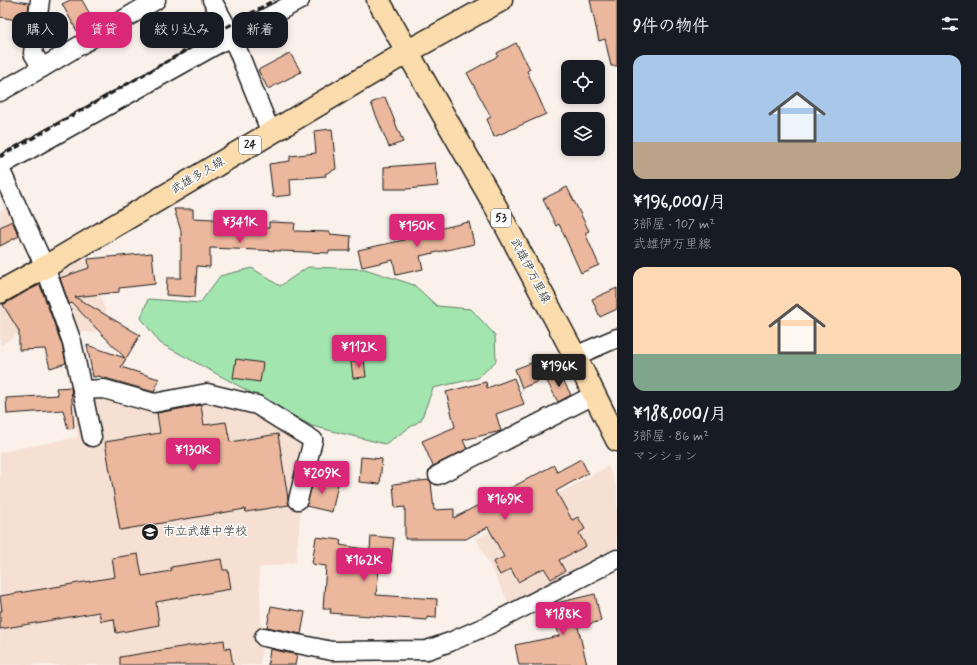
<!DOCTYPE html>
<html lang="ja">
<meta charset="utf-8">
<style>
:root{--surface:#171b24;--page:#242831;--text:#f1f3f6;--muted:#9ea1a6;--accent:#db2777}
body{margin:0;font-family:Mynerve,"Klee One",sans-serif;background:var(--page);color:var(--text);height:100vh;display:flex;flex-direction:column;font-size:15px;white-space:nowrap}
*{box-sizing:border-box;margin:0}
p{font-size:13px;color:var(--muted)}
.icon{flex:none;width:22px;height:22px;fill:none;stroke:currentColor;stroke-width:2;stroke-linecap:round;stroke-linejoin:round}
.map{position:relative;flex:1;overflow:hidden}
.sheet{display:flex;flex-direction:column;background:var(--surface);width:360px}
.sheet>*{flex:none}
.hud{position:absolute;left:12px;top:12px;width:380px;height:36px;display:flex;gap:8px}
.fabs{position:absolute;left:561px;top:60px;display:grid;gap:8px}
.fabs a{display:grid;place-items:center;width:44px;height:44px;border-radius:8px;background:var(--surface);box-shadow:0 2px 6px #0003;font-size:20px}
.price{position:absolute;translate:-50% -34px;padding:0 9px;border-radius:4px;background:var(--accent);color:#fff;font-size:13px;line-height:26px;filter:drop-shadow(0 1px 2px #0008)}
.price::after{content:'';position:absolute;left:50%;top:24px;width:12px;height:9px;margin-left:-6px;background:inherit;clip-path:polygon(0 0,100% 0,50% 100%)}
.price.selected{background:#222;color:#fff}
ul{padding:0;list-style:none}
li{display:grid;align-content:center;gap:8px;height:212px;padding:0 16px}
li span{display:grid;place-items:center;height:124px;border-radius:12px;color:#555}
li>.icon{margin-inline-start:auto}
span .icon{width:72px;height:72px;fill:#fffc;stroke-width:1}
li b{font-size:17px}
h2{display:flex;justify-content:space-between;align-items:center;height:48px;padding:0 16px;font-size:17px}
.pill{padding:0 14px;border-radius:12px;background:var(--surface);box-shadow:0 2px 6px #0003;font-size:14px;line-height:36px}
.pill.selected{background:var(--accent);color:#fff}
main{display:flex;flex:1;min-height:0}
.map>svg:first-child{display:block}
.built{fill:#f6e0d4}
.green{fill:#a3e5af;stroke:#608066}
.building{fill:#ebb79d;stroke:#1c1c1c}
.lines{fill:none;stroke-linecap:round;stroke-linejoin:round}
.minor-casing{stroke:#1c1c1c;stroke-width:21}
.primary-casing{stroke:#1c1c1c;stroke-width:25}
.minor{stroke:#fff;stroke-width:18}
.primary{stroke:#fcdcac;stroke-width:22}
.rail{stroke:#1c1c1c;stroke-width:3;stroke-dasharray:6 3;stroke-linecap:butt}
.labels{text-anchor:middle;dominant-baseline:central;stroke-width:3;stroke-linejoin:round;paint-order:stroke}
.shield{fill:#fff;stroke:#606060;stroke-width:1}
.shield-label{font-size:11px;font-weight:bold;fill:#1c1c1c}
.street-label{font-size:12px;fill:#1c1c1c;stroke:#fff}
.poi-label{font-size:12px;fill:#1c1c1c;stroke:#fff;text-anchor:start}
</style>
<main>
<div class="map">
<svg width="617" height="665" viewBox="0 0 617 665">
<rect width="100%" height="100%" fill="#fbf1eb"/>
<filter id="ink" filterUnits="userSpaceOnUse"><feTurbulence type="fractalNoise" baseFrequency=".025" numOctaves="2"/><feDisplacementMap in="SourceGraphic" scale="8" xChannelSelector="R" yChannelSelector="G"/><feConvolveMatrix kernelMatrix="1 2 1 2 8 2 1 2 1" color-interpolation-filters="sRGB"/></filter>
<g filter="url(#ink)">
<!-- built -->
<g class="built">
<path d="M11 204 25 235 0 248V211Z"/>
<path d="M86 258 106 311 95 333 54 329 18 334 0 346V304L59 272Z"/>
<path d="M106 398 205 402 253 410 307 444 296 562 259 568 262 645 260 665H0V452L77 437 75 403Z"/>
<path d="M608 466 617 487V547L510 605 476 539Z"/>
</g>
<!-- green -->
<path class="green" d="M308 267 365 269 414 285 437 306 471 309 495 335 496 361 478 378 433 388 421 420 385 444 312 426 160 343 141 318 148 299 200 303 220 276 252 268 280 286Z"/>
<!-- building -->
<g class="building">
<path d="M0 0H11L29 3 27 22 0 17Z"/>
<path d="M70 0H82L95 23 78 33 62 4Z"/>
<path d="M590 0H617V66H611L605 39 599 41Z"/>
<path d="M516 43 530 69 527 71 546 114 494 137 487 119 491 117 467 73 498 56 497 53Z"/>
<path d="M290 53 301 72 268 89 258 70Z"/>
<path d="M385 97 403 142 389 147 371 103Z"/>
<path d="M332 129 336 169 325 174 326 176 290 179 291 195 273 197 269 164 290 161V156L316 153 314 131Z"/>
<path d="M435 163 438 186 407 189H384V167Z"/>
<path d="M567 187 589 231 585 233 599 265 581 273 559 224 556 226 543 199Z"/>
<path d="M174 209H193V218L232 220 231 226 269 228V222L295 223 294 231 330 232V234L351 236 350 251H329V253L210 248V267L197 266 195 297 166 295 167 278H181V231Z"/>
<path d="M12 221 19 236 0 246V227Z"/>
<path d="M469 222 474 244 420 256 423 269 396 275 393 260 362 267 358 250 404 240 403 237Z"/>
<path d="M152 253 155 284 119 288V292L75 297 140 335 121 367 159 379 154 392 98 376 93 377 87 345 125 358 72 303 69 304 60 278 89 268 88 259Z"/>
<path d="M40 285 62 345 66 363 50 368 45 349 19 350V331L3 305 27 291Z"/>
<path d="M617 288V309L600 317 592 299Z"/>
<path d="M236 359 263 363 260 382 233 378Z"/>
<path d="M364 360 366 377 353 378 351 362Z"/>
<path d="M549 360 556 374 522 388 515 369 531 363 533 368Z"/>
<path d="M560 374 571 395 558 402 547 381Z"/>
<path d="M514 378 524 404 496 414 501 431 463 440 467 449 433 466 422 441 455 427 446 392 486 382 487 388Z"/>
<path d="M71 387 74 428 68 429 63 410 7 414 6 398 58 395 56 388Z"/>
<path d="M201 405 204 425 226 422 230 442 278 434 289 505 246 512 245 509 120 530 105 442 160 433 157 413Z"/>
<path d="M361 457 382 459 380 484 359 482Z"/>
<path d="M581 459 588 473 556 491 572 520 578 517 585 529 579 533 586 546 559 560 565 571 551 579 544 568 518 582 511 569 500 575 493 562 504 557 488 527 466 539H405V507L395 508 393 484 429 480 431 482 434 510 454 509V518L554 465 557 472Z"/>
<path d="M314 479 338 484 332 512 306 506Z"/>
<path d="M371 536 394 538 391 563 380 562 376 595 437 599 436 618 427 617V620L370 616 330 613 331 609H323L326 566 312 564 316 537 341 540 340 545 370 550Z"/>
<path d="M138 554 142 576 171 571V567L221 559 223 570H228L231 589 156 602 159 625 116 633 114 619 101 621 99 612 0 629V611H2L0 596 115 577 112 558Z"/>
<path d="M595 594 601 621 578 627 587 665H519L515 645 559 636 552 604Z"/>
<path d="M271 606 305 612 301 634 267 627Z"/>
<path d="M224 640 225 649 230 648 233 665H120V657Z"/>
<path d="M270 649 297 655 295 665H268Z"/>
</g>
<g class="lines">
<!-- minor casing -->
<g class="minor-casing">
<g id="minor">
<path d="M212 0 232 36 271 133"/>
<path d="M42 68 156 0"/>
<path d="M0 92 42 68 33 53 40 0"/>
<path d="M0 166 232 36 300 0"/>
<path d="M0 169 45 267 72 342 92 437"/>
<path d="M575 356 617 338"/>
<path d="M82 390 104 389 154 403 207 393 257 405 313 440 298 500"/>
<path d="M438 475 594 395"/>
<path d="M264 637 332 651 427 650 450 642 491 624 617 559"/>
</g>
</g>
<!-- primary casing -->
<g class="primary-casing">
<g id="primary">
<path d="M378 0 497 209 575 356 617 440"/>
<path d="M0 292 45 267 407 52 501 0"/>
</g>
</g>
<!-- minor -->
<use href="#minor" class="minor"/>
<!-- primary -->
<use href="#primary" class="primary"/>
<!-- rail -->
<path class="rail" d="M0 157 274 0"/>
</g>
</g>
<!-- icons -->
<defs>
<g id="school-disc" transform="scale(0.9)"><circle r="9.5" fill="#1c1c1c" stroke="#fff"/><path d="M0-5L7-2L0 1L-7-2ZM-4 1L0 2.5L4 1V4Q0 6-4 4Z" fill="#fff"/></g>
</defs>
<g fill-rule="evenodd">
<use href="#school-disc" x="150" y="532"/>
</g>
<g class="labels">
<!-- shield labels -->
<g class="shield">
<rect x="239" y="136" width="22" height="18" rx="3"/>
<rect x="491" y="209" width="20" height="18" rx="3"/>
</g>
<g class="shield-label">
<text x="250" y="145">24</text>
<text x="501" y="218">53</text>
</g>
<!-- street labels -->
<g class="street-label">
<text transform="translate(198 176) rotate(-31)">武雄多久線</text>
<text transform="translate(530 271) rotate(62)">武雄伊万里線</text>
</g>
<!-- poi labels -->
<g class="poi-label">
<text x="163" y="532">市立武雄中学校</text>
</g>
</g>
</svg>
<div class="fabs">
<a><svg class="icon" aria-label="locate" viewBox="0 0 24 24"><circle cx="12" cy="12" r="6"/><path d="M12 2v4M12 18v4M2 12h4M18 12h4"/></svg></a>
<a><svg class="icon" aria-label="layers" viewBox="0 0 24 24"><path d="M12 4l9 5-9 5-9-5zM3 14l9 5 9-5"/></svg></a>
</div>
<b class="price" style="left:240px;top:244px">¥341K</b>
<b class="price" style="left:417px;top:248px">¥150K</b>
<b class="price" style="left:359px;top:369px">¥112K</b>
<b class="price selected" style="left:559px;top:388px">¥196K</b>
<b class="price" style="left:193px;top:472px">¥130K</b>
<b class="price" style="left:322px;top:495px">¥209K</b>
<b class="price" style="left:505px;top:521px">¥169K</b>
<b class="price" style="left:364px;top:582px">¥162K</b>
<b class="price" style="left:563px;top:636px">¥188K</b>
<div class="hud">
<a class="pill">購入</a>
<a class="pill selected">賃貸</a>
<a class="pill">絞り込み</a>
<a class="pill">新着</a>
</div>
</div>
<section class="sheet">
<h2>9件の物件<svg class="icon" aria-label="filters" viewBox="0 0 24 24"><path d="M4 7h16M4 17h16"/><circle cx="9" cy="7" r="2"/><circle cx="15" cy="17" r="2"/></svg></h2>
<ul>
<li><span style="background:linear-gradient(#a9c7e8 70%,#b9a48a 0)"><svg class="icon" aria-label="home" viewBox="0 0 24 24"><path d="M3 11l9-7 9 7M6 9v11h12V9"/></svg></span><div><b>¥196,000/月</b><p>3部屋 · 107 m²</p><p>武雄伊万里線</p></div></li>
<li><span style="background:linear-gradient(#ffd9b3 70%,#7fa58c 0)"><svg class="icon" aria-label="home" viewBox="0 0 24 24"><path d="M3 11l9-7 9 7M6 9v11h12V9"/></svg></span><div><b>¥188,000/月</b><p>3部屋 · 86 m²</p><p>マンション</p></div></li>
</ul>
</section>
</main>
